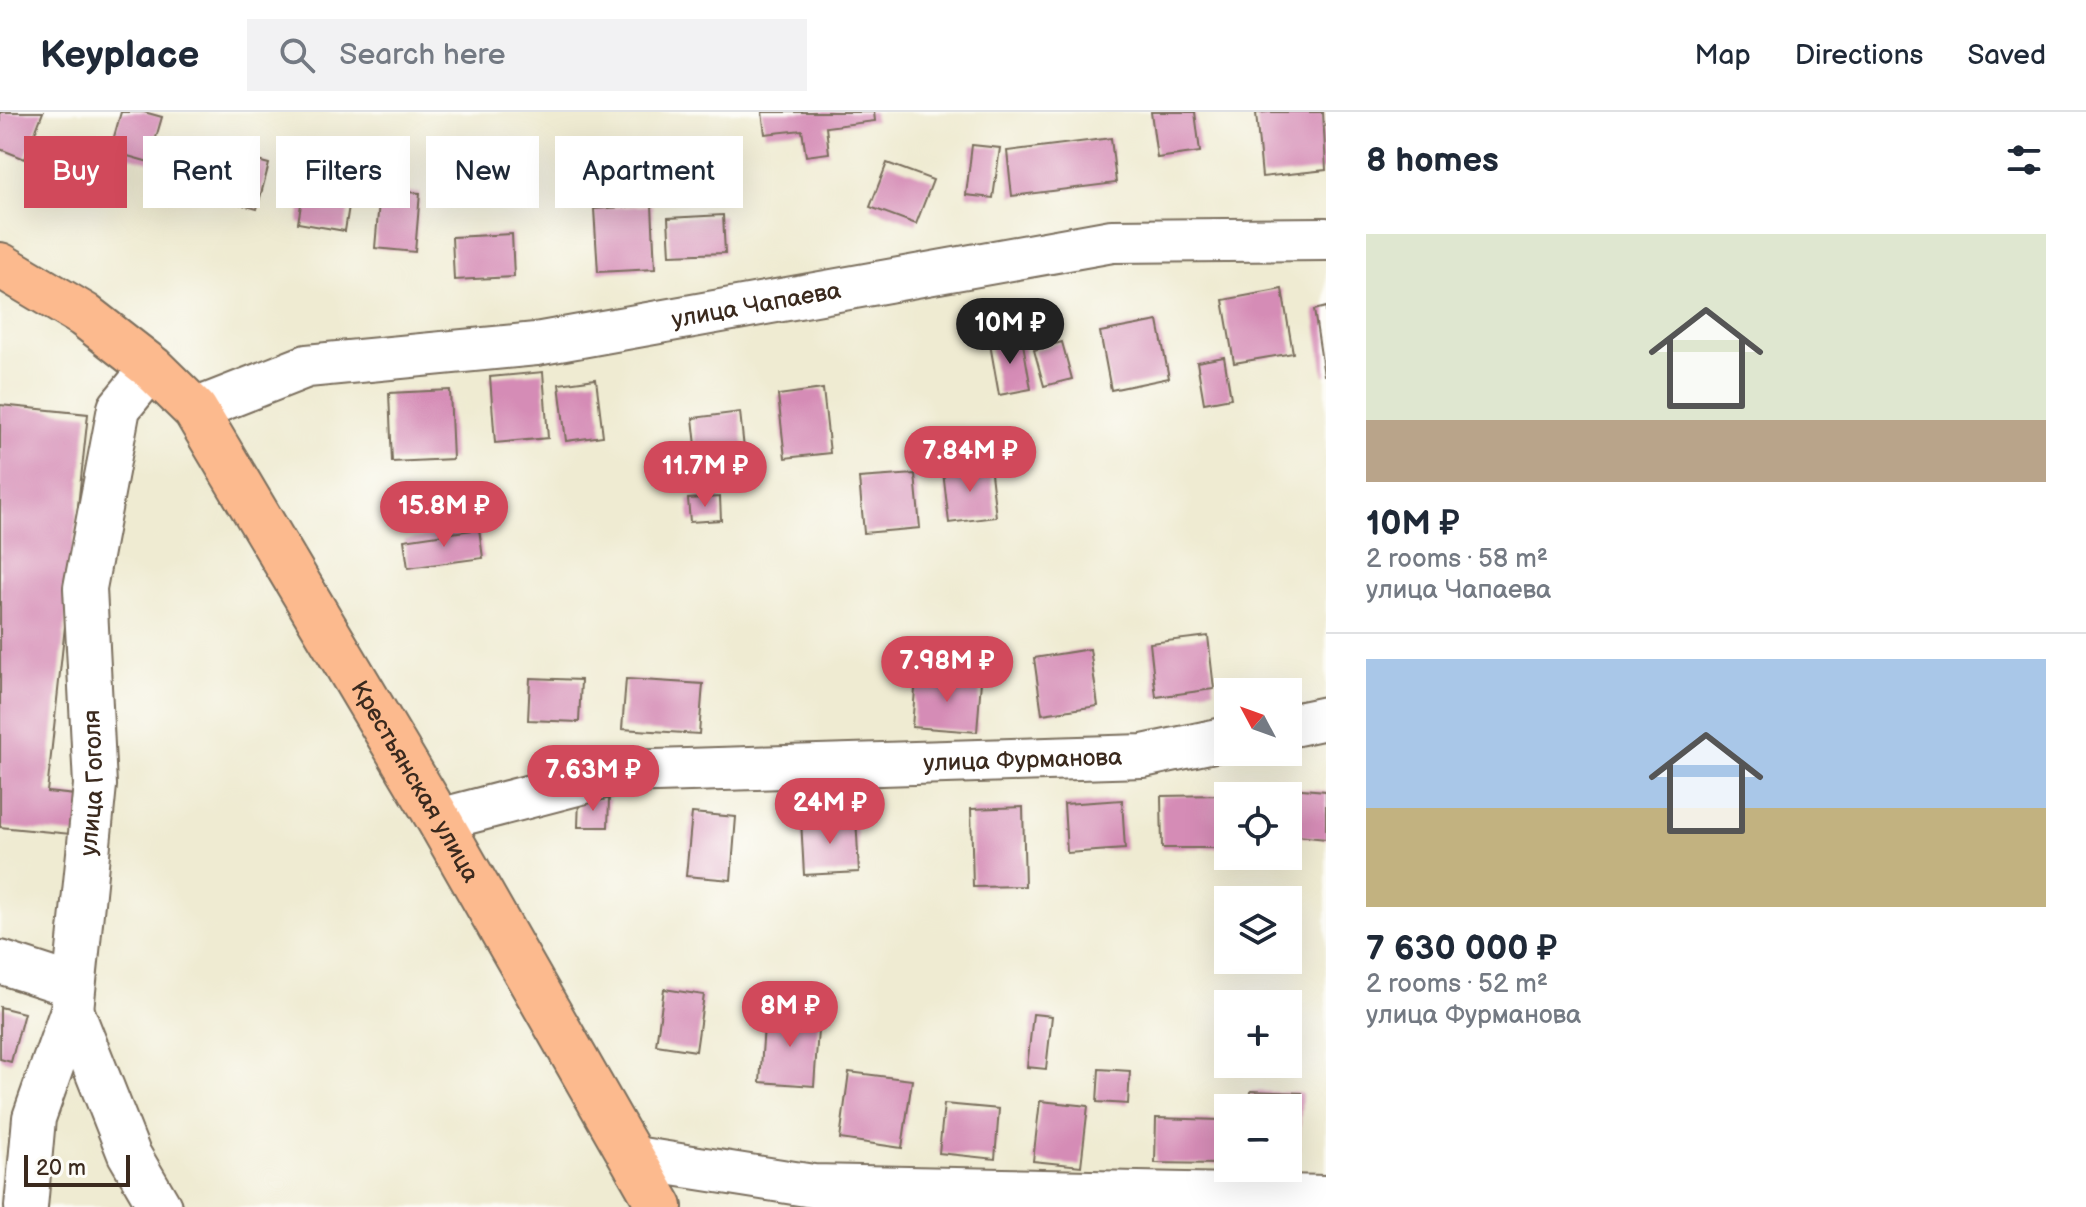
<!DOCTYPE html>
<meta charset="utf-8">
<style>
:root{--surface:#fff;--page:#f2f2f3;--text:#1f2937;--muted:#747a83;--line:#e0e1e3;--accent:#d1495b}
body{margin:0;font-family:"Balsamiq Sans",sans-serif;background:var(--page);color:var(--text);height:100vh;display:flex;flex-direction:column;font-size:30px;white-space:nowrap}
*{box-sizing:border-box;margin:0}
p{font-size:26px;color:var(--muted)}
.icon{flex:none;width:44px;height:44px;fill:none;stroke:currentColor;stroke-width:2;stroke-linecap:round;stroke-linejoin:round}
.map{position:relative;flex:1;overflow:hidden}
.panel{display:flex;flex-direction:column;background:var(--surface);width:760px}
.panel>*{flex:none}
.hud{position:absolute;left:24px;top:24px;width:760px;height:72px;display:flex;gap:16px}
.needle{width:52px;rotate:311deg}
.tools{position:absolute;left:1214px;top:566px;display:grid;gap:16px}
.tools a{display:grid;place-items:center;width:88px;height:88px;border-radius:0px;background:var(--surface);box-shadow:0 8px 32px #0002;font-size:40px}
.scale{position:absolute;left:24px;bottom:20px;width:106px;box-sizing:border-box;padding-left:8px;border:4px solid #3b2a1e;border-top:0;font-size:22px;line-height:28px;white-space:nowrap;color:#3b2a1e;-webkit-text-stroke:6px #fdfcf7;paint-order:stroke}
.price{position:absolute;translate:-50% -68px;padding:0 18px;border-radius:28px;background:var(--accent);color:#fff;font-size:26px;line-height:52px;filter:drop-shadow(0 2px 4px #0008)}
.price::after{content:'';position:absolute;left:50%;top:48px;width:24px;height:18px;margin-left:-12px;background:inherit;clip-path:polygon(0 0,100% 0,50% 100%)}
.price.on{background:#222;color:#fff}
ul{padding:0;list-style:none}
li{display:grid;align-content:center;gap:16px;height:424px;padding:0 40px}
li+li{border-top:2px solid var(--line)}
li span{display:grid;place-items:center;height:248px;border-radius:0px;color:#555}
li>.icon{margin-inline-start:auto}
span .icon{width:144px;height:144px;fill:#fffc;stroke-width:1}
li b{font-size:34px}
h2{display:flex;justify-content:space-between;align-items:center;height:96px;padding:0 40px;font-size:34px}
.chip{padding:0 28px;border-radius:0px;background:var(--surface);box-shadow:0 8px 32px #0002;font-size:28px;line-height:72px}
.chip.on{background:var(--accent);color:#fff}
header{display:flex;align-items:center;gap:48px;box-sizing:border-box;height:112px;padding:0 40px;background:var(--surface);border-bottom:2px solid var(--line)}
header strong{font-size:38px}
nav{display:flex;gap:44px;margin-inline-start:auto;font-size:28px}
.search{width:560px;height:72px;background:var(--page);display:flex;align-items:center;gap:20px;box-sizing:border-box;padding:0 28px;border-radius:0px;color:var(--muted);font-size:30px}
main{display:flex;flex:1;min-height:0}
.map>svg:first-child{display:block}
.building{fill:#d58cb6}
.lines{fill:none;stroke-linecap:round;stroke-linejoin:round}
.minor-casing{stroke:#7a6e5d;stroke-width:46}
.major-casing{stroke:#7a6e5d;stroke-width:48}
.minor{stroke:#fff;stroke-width:42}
.major{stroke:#fcba8e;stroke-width:44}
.labels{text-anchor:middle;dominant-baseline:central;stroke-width:6;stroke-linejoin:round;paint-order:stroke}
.street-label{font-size:24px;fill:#3b2a1e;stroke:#fdfcf7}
</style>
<header>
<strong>Keyplace</strong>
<div class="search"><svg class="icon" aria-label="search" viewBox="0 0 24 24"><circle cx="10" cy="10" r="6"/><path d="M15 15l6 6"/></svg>Search here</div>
<nav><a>Map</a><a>Directions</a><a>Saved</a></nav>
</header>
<main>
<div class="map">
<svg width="1326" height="1095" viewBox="0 0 1326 1095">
<rect width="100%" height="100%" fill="#fdfcf7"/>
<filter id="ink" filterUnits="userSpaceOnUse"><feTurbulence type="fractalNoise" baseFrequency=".0125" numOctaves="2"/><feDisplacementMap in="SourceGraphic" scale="16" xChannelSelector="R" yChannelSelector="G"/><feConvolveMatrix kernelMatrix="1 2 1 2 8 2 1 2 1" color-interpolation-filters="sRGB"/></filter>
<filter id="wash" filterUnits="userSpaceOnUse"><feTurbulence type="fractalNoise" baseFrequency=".006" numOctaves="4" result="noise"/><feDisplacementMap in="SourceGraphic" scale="32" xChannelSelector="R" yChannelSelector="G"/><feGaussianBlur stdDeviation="1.8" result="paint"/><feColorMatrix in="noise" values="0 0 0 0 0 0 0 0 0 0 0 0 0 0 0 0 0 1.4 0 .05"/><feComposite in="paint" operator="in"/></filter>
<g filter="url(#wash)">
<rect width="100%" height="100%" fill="#efebd2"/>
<g id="blocks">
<!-- building -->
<g class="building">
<path d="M0 0H43L25 47 0 37Z"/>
<path d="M121 0H144L162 5 149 50 110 39Z"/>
<path d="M762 0H874L875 9 826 15 829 41 806 44 802 18 765 22Z"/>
<path d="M1151 0H1195L1200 40 1157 46Z"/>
<path d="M1268 0H1323L1326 58 1262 65 1256 1Z"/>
<path d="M1111 26 1116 71 1012 84 1007 39Z"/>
<path d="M972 33 1000 36 993 86 966 83Z"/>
<path d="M227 41 269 52 257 97 215 85Z"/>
<path d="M887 51 933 68 916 112 870 95Z"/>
<path d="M305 68 352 75 345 119 298 111Z"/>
<path d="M380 78 420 81 415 140 375 136Z"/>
<path d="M652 93 655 157 598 160 594 97Z"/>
<path d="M723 103 725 141 670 143 668 106Z"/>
<path d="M512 122 514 165 454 168 452 125Z"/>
<path d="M1282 177 1293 241 1234 251 1223 188Z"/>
<path d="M1326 195V263H1324L1314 198Z"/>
<path d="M1158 209 1169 266 1111 278 1100 220Z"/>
<path d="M1022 226 1031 277 999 283 990 232Z"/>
<path d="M1062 230 1072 267 1044 274 1034 238Z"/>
<path d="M1224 245 1231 286 1204 291 1197 250Z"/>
<path d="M543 260 548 326 495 331 490 265Z"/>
<path d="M596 267 603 324 566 329 559 272Z"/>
<path d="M823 277 830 341 785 346 778 283Z"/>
<path d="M450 278 453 347 392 350 389 281Z"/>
<path d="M0 293 88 302 47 680 85 684 81 723 0 715Z"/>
<path d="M740 300 746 355 699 361 693 306Z"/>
<path d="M990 353 996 405 949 411 943 359Z"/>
<path d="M915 362 920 416 864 421 859 366Z"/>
<path d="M720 385 721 408 690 410 688 387Z"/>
<path d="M479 417 483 446 408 456 404 428Z"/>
<path d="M1208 524 1214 577 1156 585 1150 531Z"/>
<path d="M1090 537 1098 594 1042 602 1034 546Z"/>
<path d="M916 565 981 569 977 620 912 615Z"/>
<path d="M530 566 581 568 579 610 528 608Z"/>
<path d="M626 567 703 572 699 622 622 617Z"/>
<path d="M1265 674 1326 679V727L1288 723V684H1264Z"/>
<path d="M1224 683V736H1162L1161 684Z"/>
<path d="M579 686 609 687 608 715H578Z"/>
<path d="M1122 688 1125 737 1067 741 1064 692Z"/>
<path d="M1023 695 1025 774 973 775 971 697Z"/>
<path d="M692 701 736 705 731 768 686 764Z"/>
<path d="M856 705 859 760 804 763 801 708Z"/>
<path d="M664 877 704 883 696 939 656 933Z"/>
<path d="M0 895 24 901 11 950 0 947Z"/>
<path d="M765 900 819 904 814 974 760 970Z"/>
<path d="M1033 902 1052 904 1046 957 1027 955Z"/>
<path d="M1099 957 1130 959 1128 992 1097 990Z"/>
<path d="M849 960 912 968 902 1036 840 1027Z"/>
<path d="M1251 979 1302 981 1299 1051H1288V996H1250Z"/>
<path d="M1040 989 1088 994 1081 1054 1033 1049Z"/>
<path d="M944 992 999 997 995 1047 939 1041Z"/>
<path d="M1156 1006 1220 1008 1219 1052 1155 1051Z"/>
</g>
</g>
</g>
<g filter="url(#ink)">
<use href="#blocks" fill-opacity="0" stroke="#7a6e5d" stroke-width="2"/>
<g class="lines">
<!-- minor casing -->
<g class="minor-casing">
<g id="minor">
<path id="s1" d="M195 298 307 254 536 232 1112 129 1326 127"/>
<path d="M1288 614 1326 606"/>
<path id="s2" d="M439 708 623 660 1143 644 1228 626"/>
<path d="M0 850 74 874"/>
<path d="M72 898 129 1042 160 1095"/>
<path d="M635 1046 813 1074 1326 1085"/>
<path id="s3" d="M26 1095 34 1006 72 898 95 673 85 476 119 296 152 256"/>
</g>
</g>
<!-- major casing -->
<g class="major-casing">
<g id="major">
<path id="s4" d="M0 153 84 203 152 256 195 298 439 708 660 1095"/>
</g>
</g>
<!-- minor -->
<use href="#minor" class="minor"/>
<!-- major -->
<use href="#major" class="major"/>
</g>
</g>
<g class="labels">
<!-- street labels -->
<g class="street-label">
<text stroke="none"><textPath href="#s1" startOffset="574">улица Чапаева</textPath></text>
<text stroke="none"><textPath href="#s2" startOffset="590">улица Фурманова</textPath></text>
<text stroke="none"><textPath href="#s4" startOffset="676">Крестьянская улица</textPath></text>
<text stroke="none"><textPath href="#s3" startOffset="432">улица Гоголя</textPath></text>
</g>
</g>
</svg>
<div class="tools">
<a><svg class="needle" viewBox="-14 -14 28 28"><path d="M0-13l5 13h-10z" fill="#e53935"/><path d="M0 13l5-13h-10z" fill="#747a83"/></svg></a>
<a><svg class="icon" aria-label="locate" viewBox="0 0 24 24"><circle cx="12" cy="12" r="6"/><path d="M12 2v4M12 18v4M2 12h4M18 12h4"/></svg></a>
<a><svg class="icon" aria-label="layers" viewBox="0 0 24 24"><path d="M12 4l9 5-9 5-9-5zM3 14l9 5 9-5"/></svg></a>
<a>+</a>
<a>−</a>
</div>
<div class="scale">20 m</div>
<b class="price on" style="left:1010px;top:254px">10M ₽</b>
<b class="price" style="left:970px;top:382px">7.84M ₽</b>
<b class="price" style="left:705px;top:397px">11.7M ₽</b>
<b class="price" style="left:444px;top:437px">15.8M ₽</b>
<b class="price" style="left:947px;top:592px">7.98M ₽</b>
<b class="price" style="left:593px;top:701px">7.63M ₽</b>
<b class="price" style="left:830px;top:734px">24M ₽</b>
<b class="price" style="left:790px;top:937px">8M ₽</b>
<div class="hud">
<a class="chip on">Buy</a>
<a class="chip">Rent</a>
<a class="chip">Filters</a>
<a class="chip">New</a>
<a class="chip">Apartment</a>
</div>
</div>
<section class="panel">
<h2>8 homes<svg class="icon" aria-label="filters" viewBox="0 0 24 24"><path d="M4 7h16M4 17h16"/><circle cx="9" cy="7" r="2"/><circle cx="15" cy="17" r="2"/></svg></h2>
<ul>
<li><span style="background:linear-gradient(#dfe7d0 75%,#b9a48a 0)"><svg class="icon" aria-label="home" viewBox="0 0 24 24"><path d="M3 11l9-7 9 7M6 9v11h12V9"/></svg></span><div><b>10M ₽</b><p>2 rooms · 58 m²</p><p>улица Чапаева</p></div></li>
<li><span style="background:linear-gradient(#a9c7e8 60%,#c2b280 0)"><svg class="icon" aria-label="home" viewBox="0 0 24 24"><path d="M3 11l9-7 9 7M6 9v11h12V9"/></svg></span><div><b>7 630 000 ₽</b><p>2 rooms · 52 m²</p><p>улица Фурманова</p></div></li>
</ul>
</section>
</main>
